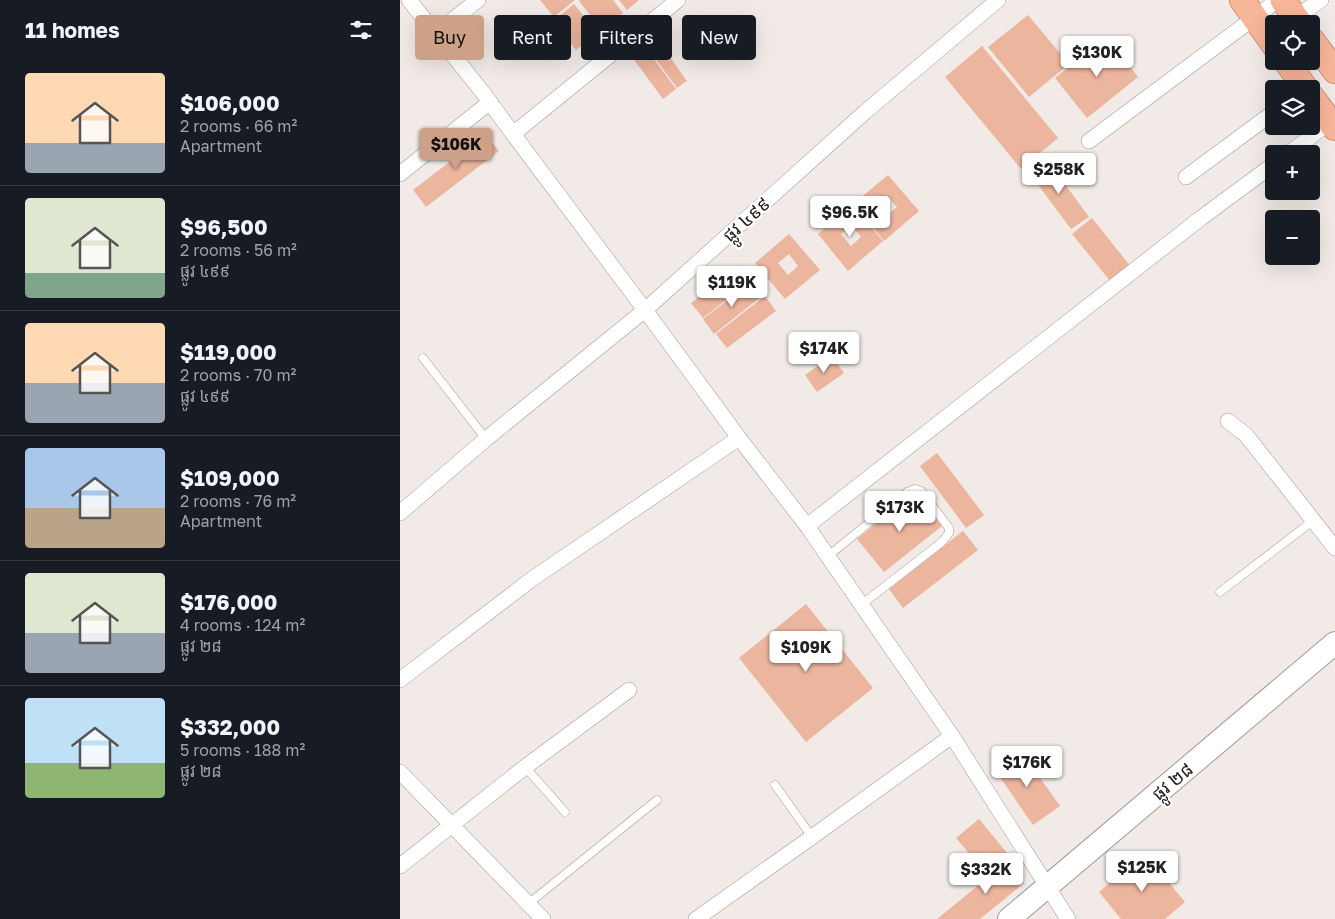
<!DOCTYPE html>
<meta charset="utf-8">
<style>
:root{--surface:#171b24;--page:#242831;--text:#f1f3f6;--muted:#9ea1a6;--line:#363941;--accent:#cca187}
body{margin:0;font-family:"Golos Text","Noto Sans Khmer",sans-serif;background:var(--page);color:var(--text);height:100vh;display:flex;flex-direction:column;font-size:19px;white-space:nowrap}
*{box-sizing:border-box;margin:0}
p{font-size:16px;color:var(--muted)}
.icon{flex:none;width:28px;height:28px;fill:none;stroke:currentColor;stroke-width:2;stroke-linecap:round;stroke-linejoin:round}
.map{position:relative;flex:1;overflow:hidden}
.panel{display:flex;flex-direction:column;background:var(--surface);width:400px}
.panel>*{flex:none}
.banner{position:absolute;left:15px;top:15px;width:475px;height:45px;display:flex;gap:10px}
.controls{position:absolute;left:865px;top:15px;display:grid;gap:10px}
.controls a{display:grid;place-items:center;width:55px;height:55px;border-radius:5px;background:var(--surface);box-shadow:0 5px 20px #0002;font-size:25px}
.price{position:absolute;translate:-50% -42px;padding:0 11px;border-radius:5px;background:#fff;color:#222;font-size:16px;line-height:32px;filter:drop-shadow(0 1px 2px #0008)}
.price::after{content:'';position:absolute;left:50%;top:30px;width:15px;height:11px;margin-left:-8px;background:inherit;clip-path:polygon(0 0,100% 0,50% 100%)}
.price.selected{background:var(--accent);color:#111}
ul{padding:0;list-style:none}
li{display:flex;align-items:center;gap:15px;height:125px;padding:0 25px}
li+li{border-top:1px solid var(--line)}
li span{display:grid;place-items:center;flex:none;width:140px;height:100px;border-radius:5px;color:#555}
li>.icon{margin-inline-start:auto}
span .icon{width:60px;height:60px;fill:#fffc;stroke-width:1}
li b{font-size:21px}
h2{display:flex;justify-content:space-between;align-items:center;height:60px;padding:0 25px;font-size:21px}
.chip{padding:0 18px;border-radius:5px;background:var(--surface);box-shadow:0 5px 20px #0002;font-size:18px;line-height:45px}
.chip.selected{background:var(--accent);color:#111}
main{display:flex;flex:1;min-height:0}
.map>svg:first-child{display:block}
.building{fill:#ecb59e;fill-rule:evenodd}
.lines{fill:none;stroke-linecap:round;stroke-linejoin:round}
.lane-casing{stroke:#a09a96;stroke-width:9}
.street-casing{stroke:#a09a96;stroke-width:16}
.secondary-casing{stroke:#a09a96;stroke-width:24}
.primary-casing{stroke:#a96141;stroke-width:26}
.lane{stroke:#fff;stroke-width:8}
.street{stroke:#fff;stroke-width:15}
.secondary{stroke:#fff;stroke-width:22}
.primary{stroke:#f8b699;stroke-width:25}
.labels{text-anchor:middle;dominant-baseline:central;stroke-width:4.5;stroke-linejoin:round;paint-order:stroke}
.street-label{font-size:18px;fill:#201e1d;stroke:#fff}
</style>
<main>
<section class="panel">
<h2>11 homes<svg class="icon" aria-label="filters" viewBox="0 0 24 24"><path d="M4 7h16M4 17h16"/><circle cx="9" cy="7" r="2"/><circle cx="15" cy="17" r="2"/></svg></h2>
<ul>
<li><span style="background:linear-gradient(#ffd9b3 70%,#9aa5b1 0)"><svg class="icon" aria-label="home" viewBox="0 0 24 24"><path d="M3 11l9-7 9 7M6 9v11h12V9"/></svg></span><div><b>$106,000</b><p>2 rooms · 66 m²</p><p>Apartment</p></div></li>
<li><span style="background:linear-gradient(#dfe7d0 75%,#7fa58c 0)"><svg class="icon" aria-label="home" viewBox="0 0 24 24"><path d="M3 11l9-7 9 7M6 9v11h12V9"/></svg></span><div><b>$96,500</b><p>2 rooms · 56 m²</p><p>ផ្លូវ ៤៩៩</p></div></li>
<li><span style="background:linear-gradient(#ffd9b3 60%,#9aa5b1 0)"><svg class="icon" aria-label="home" viewBox="0 0 24 24"><path d="M3 11l9-7 9 7M6 9v11h12V9"/></svg></span><div><b>$119,000</b><p>2 rooms · 70 m²</p><p>ផ្លូវ ៤៩៩</p></div></li>
<li><span style="background:linear-gradient(#a9c7e8 60%,#b9a48a 0)"><svg class="icon" aria-label="home" viewBox="0 0 24 24"><path d="M3 11l9-7 9 7M6 9v11h12V9"/></svg></span><div><b>$109,000</b><p>2 rooms · 76 m²</p><p>Apartment</p></div></li>
<li><span style="background:linear-gradient(#dfe7d0 60%,#9aa5b1 0)"><svg class="icon" aria-label="home" viewBox="0 0 24 24"><path d="M3 11l9-7 9 7M6 9v11h12V9"/></svg></span><div><b>$176,000</b><p>4 rooms · 124 m²</p><p>ផ្លូវ ២៨</p></div></li>
<li><span style="background:linear-gradient(#bfe0f5 65%,#8fb573 0)"><svg class="icon" aria-label="home" viewBox="0 0 24 24"><path d="M3 11l9-7 9 7M6 9v11h12V9"/></svg></span><div><b>$332,000</b><p>5 rooms · 188 m²</p><p>ផ្លូវ ២៨</p></div></li>
</ul>
</section>
<div class="map">
<svg width="935" height="919" viewBox="0 0 935 919">
<rect width="100%" height="100%" fill="#f1eae6"/>
<!-- building -->
<g class="building">
<path d="M140 0H175L154 17Z"/>
<path d="M180 0H213L223 13 202 30 179 1Z"/>
<path d="M219 0H239L227 10Z"/>
<path d="M174 4 197 33 176 50 153 21Z"/>
<path d="M628 15 669 64 629 97 588 47Z"/>
<path d="M255 36 287 81 277 88 244 43Z"/>
<path d="M707 37 738 77 687 118 655 78Z"/>
<path d="M582 46 658 138 621 169 545 77Z"/>
<path d="M245 47 276 89 263 99 232 57Z"/>
<path d="M86 134 99 151 26 207 13 190Z"/>
<path d="M648 161 689 217 671 229 630 174Z"/>
<path d="M488 175 519 211 484 241 453 204ZM487 196 497 207 486 216 477 204Z"/>
<path d="M452 205 483 241 448 271 418 234ZM452 226 461 237 451 246 441 234Z"/>
<path d="M692 218 731 267 711 282 672 234Z"/>
<path d="M389 234 420 270 385 299 355 263ZM389 254 398 266 388 275 378 263Z"/>
<path d="M339 265 351 280 303 318 291 303Z"/>
<path d="M351 282 362 296 314 334 303 319Z"/>
<path d="M365 296 376 311 327 348 316 334Z"/>
<path d="M432 356 444 373 417 392 405 375Z"/>
<path d="M537 453 584 515 566 528 520 466Z"/>
<path d="M515 493 542 526 484 572 457 539Z"/>
<path d="M563 531 578 550 503 608 489 589Z"/>
<path d="M406 604 473 688 406 742 339 658Z"/>
<path d="M621 751 660 806 633 825 595 770Z"/>
<path d="M579 819 607 853 585 872 556 838Z"/>
<path d="M745 854 785 902 765 919H721L699 892Z"/>
<path d="M607 862 624 883 580 919H537Z"/>
</g>
<g class="lines">
<!-- lane casing -->
<g class="lane-casing">
<g id="lane">
<path d="M23 358 86 439"/>
<path d="M428 556 507 492 515 489 521 491 549 528V533L542 542 461 605"/>
<path d="M820 592 914 520"/>
<path d="M125 767 165 812"/>
<path d="M375 785 412 837"/>
<path d="M128 904 257 800"/>
</g>
</g>
<!-- street casing -->
<g class="street-casing">
<g id="street">
<path d="M9 0 84 94 113 134 245 310 339 438 407 526 552 736 668 919"/>
<path d="M890 21 921 0"/>
<path d="M36 33 78 0"/>
<path d="M113 134 278 0"/>
<path d="M689 141 878 0"/>
<path d="M888 154 930 122"/>
<path d="M0 174 90 102"/>
<path d="M786 177 874 112"/>
<path d="M828 421 846 435 935 548"/>
<path d="M0 513 86 439 245 310 465 112 598 0"/>
<path d="M407 526 801 218 874 164"/>
<path d="M0 680 132 579 339 438"/>
<path d="M0 772 143 919"/>
<path d="M0 866 125 767 229 690"/>
<path d="M296 919 412 837 552 736"/>
</g>
</g>
<!-- secondary casing -->
<g class="secondary-casing">
<path id="secondary" d="M609 919 935 643"/>
</g>
<!-- primary casing -->
<g class="primary-casing">
<g id="primary">
<path d="M842 0 874 45"/>
<path d="M883 0 900 24"/>
<path d="M911 39 935 71"/>
<path d="M886 61 906 89"/>
<path d="M911 96 935 128"/>
</g>
</g>
<!-- lane -->
<use href="#lane" class="lane"/>
<!-- street -->
<use href="#street" class="street"/>
<!-- secondary -->
<use href="#secondary" class="secondary"/>
<!-- primary -->
<use href="#primary" class="primary"/>
</g>
<g class="labels">
<!-- street labels -->
<g class="street-label">
<text transform="translate(346 219) rotate(-42)">ផ្លូវ ៤៩៩</text>
<text transform="translate(772 781) rotate(-40)">ផ្លូវ ២៨</text>
</g>
</g>
</svg>
<div class="controls">
<a><svg class="icon" aria-label="locate" viewBox="0 0 24 24"><circle cx="12" cy="12" r="6"/><path d="M12 2v4M12 18v4M2 12h4M18 12h4"/></svg></a>
<a><svg class="icon" aria-label="layers" viewBox="0 0 24 24"><path d="M12 4l9 5-9 5-9-5zM3 14l9 5 9-5"/></svg></a>
<a>+</a>
<a>−</a>
</div>
<b class="price" style="left:697px;top:78px">$130K</b>
<b class="price selected" style="left:56px;top:170px">$106K</b>
<b class="price" style="left:659px;top:195px">$258K</b>
<b class="price" style="left:450px;top:238px">$96.5K</b>
<b class="price" style="left:332px;top:308px">$119K</b>
<b class="price" style="left:424px;top:374px">$174K</b>
<b class="price" style="left:500px;top:533px">$173K</b>
<b class="price" style="left:406px;top:673px">$109K</b>
<b class="price" style="left:627px;top:788px">$176K</b>
<b class="price" style="left:742px;top:893px">$125K</b>
<b class="price" style="left:586px;top:895px">$332K</b>
<div class="banner">
<a class="chip selected">Buy</a>
<a class="chip">Rent</a>
<a class="chip">Filters</a>
<a class="chip">New</a>
</div>
</div>
</main>
